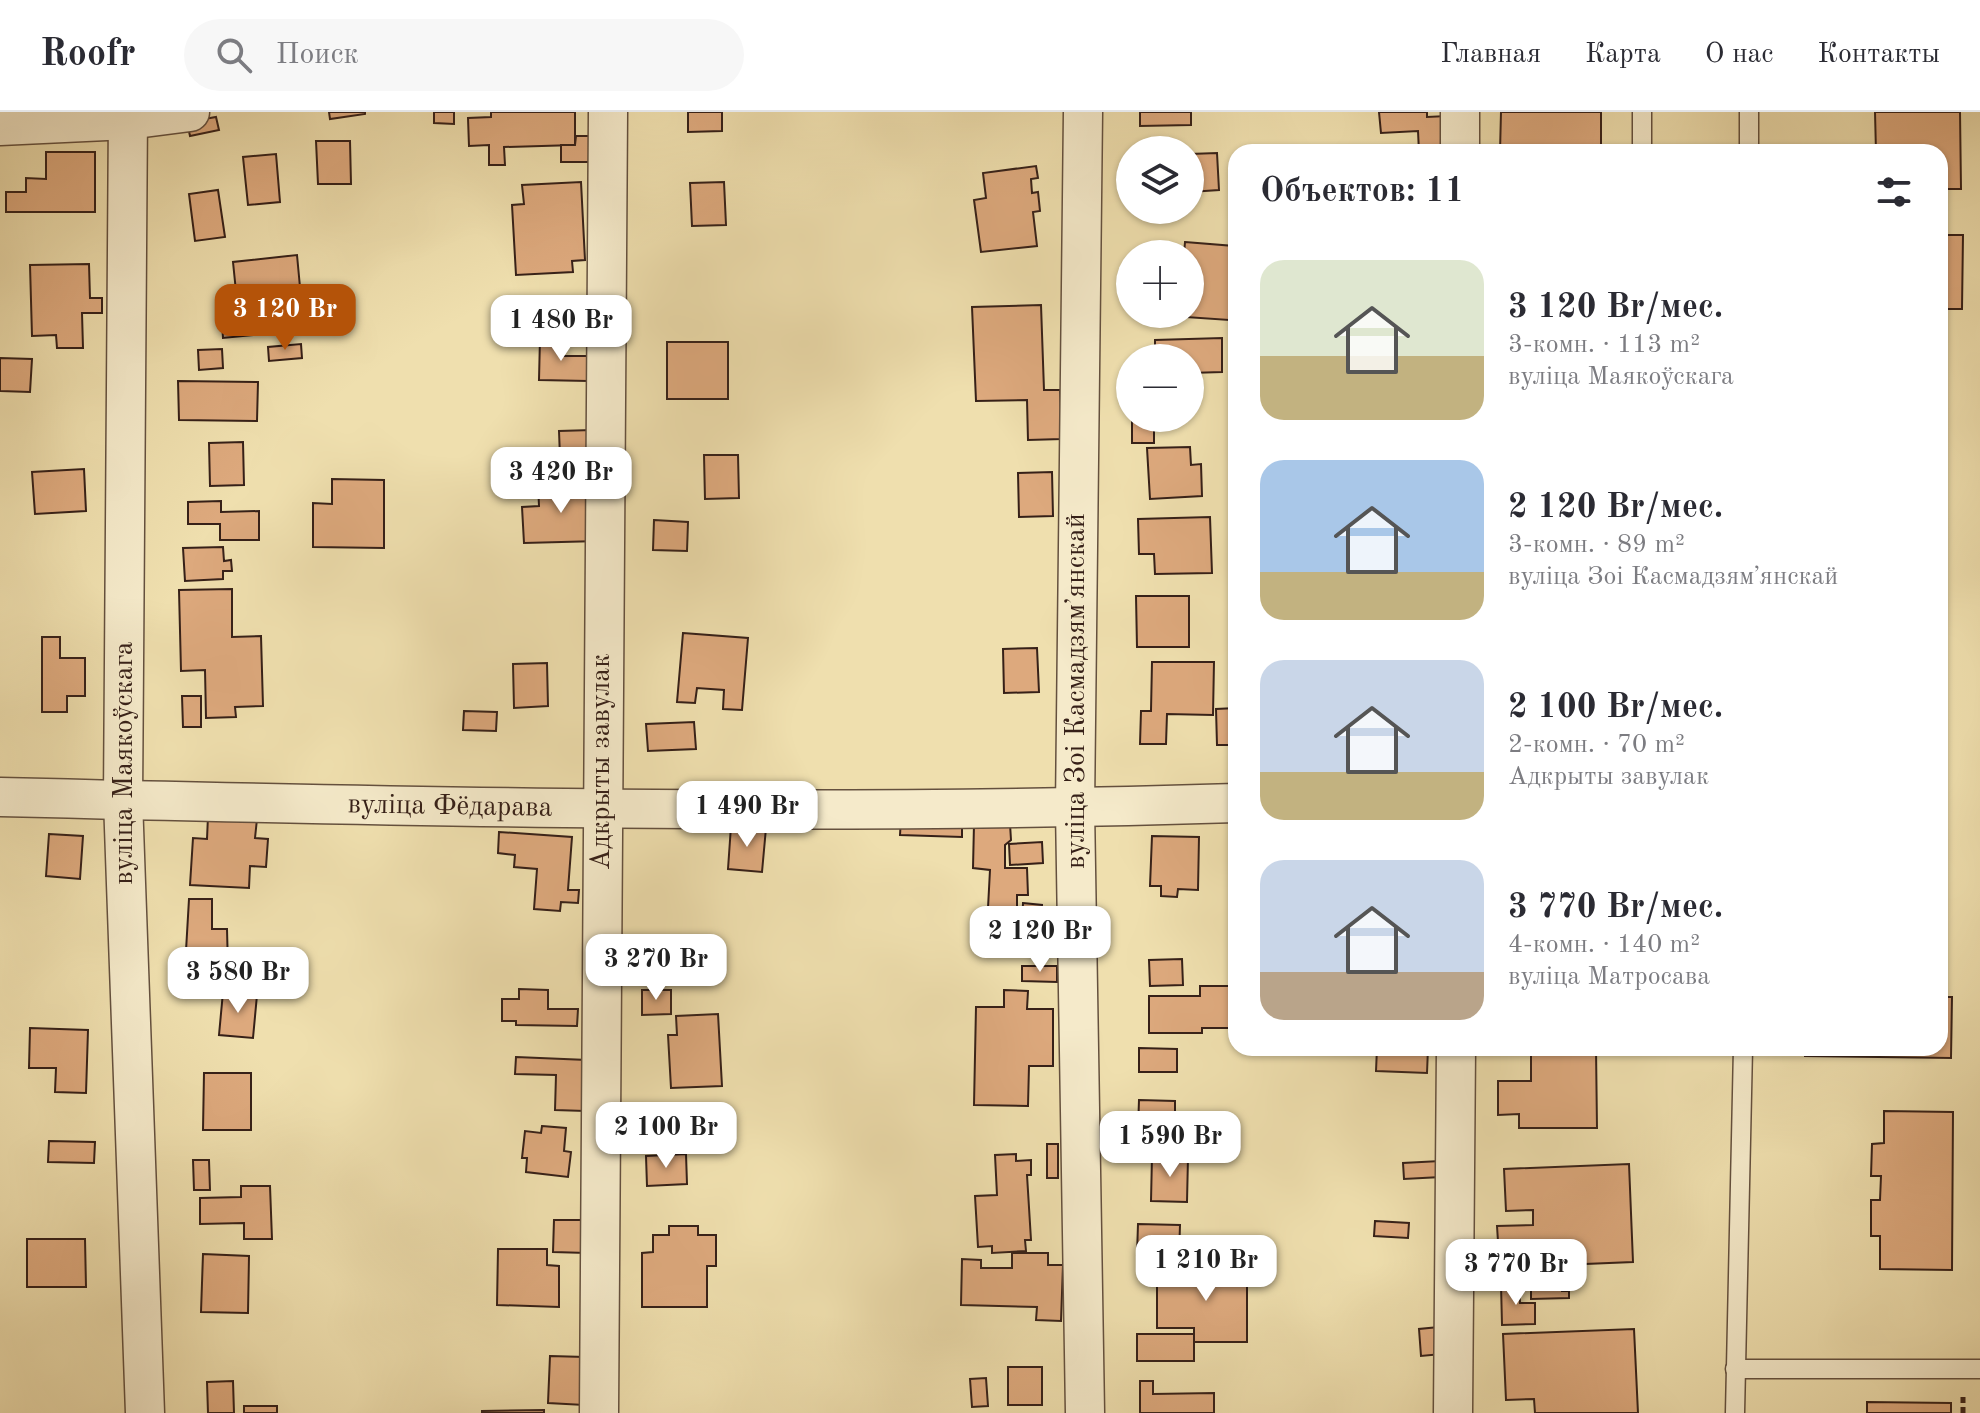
<!DOCTYPE html>
<html lang="ru">
<meta charset="utf-8">
<style>
:root{--surface:#fff;--page:#f7f7f7;--text:#2b2b33;--muted:#7c7c81;--line:#e1e1e2;--accent:#b45309}
body{margin:0;font-family:"Old Standard TT",serif;background:var(--page);color:var(--text);height:100vh;display:flex;flex-direction:column;font-size:30px;white-space:nowrap}
*{box-sizing:border-box;margin:0}
p{font-size:26px;color:var(--muted)}
.icon{flex:none;width:44px;height:44px;fill:none;stroke:currentColor;stroke-width:2;stroke-linecap:round;stroke-linejoin:round}
.map{position:relative;flex:1;overflow:hidden}
.sheet{position:absolute;left:1228px;top:32px;width:720px;height:912px;display:flex;flex-direction:column;background:var(--surface);border-radius:24px;box-shadow:0 2px 6px #0004}
.sheet>*{flex:none}
.controls{position:absolute;left:1116px;top:24px;display:grid;gap:16px}
.controls a{display:grid;place-items:center;width:88px;height:88px;border-radius:50%;background:var(--surface);box-shadow:0 2px 6px #0004;font-size:40px}
.price{position:absolute;translate:-50% -68px;padding:0 18px;border-radius:16px;background:#fff;color:#222;font-size:26px;line-height:52px;filter:drop-shadow(0 2px 4px #0008)}
.price::after{content:'';position:absolute;left:50%;top:48px;width:24px;height:18px;margin-left:-12px;background:inherit;clip-path:polygon(0 0,100% 0,50% 100%)}
.price.current{background:var(--accent);color:#fff}
ul{padding:0;list-style:none}
li{display:flex;align-items:center;gap:24px;height:200px;padding:0 32px}
li span{display:grid;place-items:center;flex:none;width:224px;height:160px;border-radius:24px;color:#555}
li>.icon{margin-inline-start:auto}
span .icon{width:96px;height:96px;fill:#fffc;stroke-width:1}
li b{font-size:34px}
h2{display:flex;justify-content:space-between;align-items:center;height:96px;padding:0 32px;font-size:34px}
header{display:flex;align-items:center;gap:48px;box-sizing:border-box;height:112px;padding:0 40px;background:var(--surface);border-bottom:2px solid var(--line)}
header strong{font-size:38px}
nav{display:flex;gap:44px;margin-inline-start:auto;font-size:28px}
.search{width:560px;height:72px;background:var(--page);display:flex;align-items:center;gap:20px;box-sizing:border-box;padding:0 28px;border-radius:44px;color:var(--muted);font-size:30px}
.map>svg:first-child{display:block}
.building{fill:#dda97d;stroke:#362018;stroke-width:2}
.lines{fill:none;stroke-linecap:round;stroke-linejoin:round}
.lane-casing{stroke:#64503e;stroke-width:21}
.street-casing{stroke:#64503e;stroke-width:41}
.path{stroke:#362018;stroke-width:5;stroke-dasharray:6 4;stroke-linecap:butt}
.lane{stroke:#f5eaca;stroke-width:18}
.street{stroke:#f5eaca;stroke-width:38}
.labels{text-anchor:middle;dominant-baseline:central;stroke-width:6;stroke-linejoin:round;paint-order:stroke}
.street-label{font-size:28px;fill:#362018;stroke:#f5eaca}
</style>
<header>
<strong>Roofr</strong>
<div class="search"><svg class="icon" aria-label="search" viewBox="0 0 24 24"><circle cx="10" cy="10" r="6"/><path d="M15 15l6 6"/></svg>Поиск</div>
<nav><a>Главная</a><a>Карта</a><a>О нас</a><a>Контакты</a></nav>
</header>
<div class="map">
<svg width="1980" height="1301" viewBox="0 0 1980 1301">
<rect width="100%" height="100%" fill="#efdfae"/>
<filter id="stains"><feTurbulence type="fractalNoise" baseFrequency=".0025" numOctaves="4"/><feColorMatrix values="0 0 0 0 .2 0 0 0 0 .09 0 0 0 0 .02 0 0 0 .5 -.17"/></filter>
<radialGradient id="worn" r=".72"><stop offset=".6" stop-color="#630" stop-opacity="0"/><stop offset="1" stop-color="#630" stop-opacity=".3"/></radialGradient>
<!-- building -->
<g class="building">
<path d="M329 0H365V2L330 7Z"/>
<path d="M434 0H454V12L434 11Z"/>
<path d="M491 0H575V33L504 35 505 53H489V33L469 34 468 6 491 5Z"/>
<path d="M688 0H722V19L688 20Z"/>
<path d="M1140 0H1191V13L1140 14Z"/>
<path d="M1379 0H1427V5L1447 4 1449 40H1419L1418 19 1381 21Z"/>
<path d="M1501 0H1601V40H1500Z"/>
<path d="M1875 0H1960L1961 77H1940V40H1876Z"/>
<path d="M216 5 219 18 190 24 187 10Z"/>
<path d="M576 24H595L596 50H561V33H575Z"/>
<path d="M316 29H350L351 72H318Z"/>
<path d="M46 40H95V100H6V80H26V66L46 67Z"/>
<path d="M1217 41 1219 78 1190 80V42Z"/>
<path d="M276 42 280 90 248 93 243 45Z"/>
<path d="M1036 54 1038 66 1031 67 1032 81 1038 80 1040 99 1033 100 1037 134 981 140 974 88 986 86 983 61Z"/>
<path d="M581 70 585 148 572 149 573 160 516 163 512 93 524 92 522 73Z"/>
<path d="M724 70 726 113 692 114 690 71Z"/>
<path d="M218 78 225 125 195 129 189 82Z"/>
<path d="M1940 123H1963L1962 197H1940Z"/>
<path d="M1185 130 1234 134 1229 208 1142 202H1190V142H1184Z"/>
<path d="M297 143 304 218 223 226 222 211 239 209 233 150Z"/>
<path d="M89 152 90 186H102V201H82L83 236H57L56 223 32 224 30 153Z"/>
<path d="M1041 193 1044 278H1060L1062 327 1028 328 1027 288 976 289 972 195Z"/>
<path d="M593 195 596 233 574 234 573 217 556 218 555 197Z"/>
<path d="M540 226 564 227V244H589L588 269 539 268Z"/>
<path d="M1222 226V260L1190 261V246H1155V228Z"/>
<rect x="667" y="230" width="61" height="57"/>
<path d="M301 232 302 246 269 249 268 235Z"/>
<path d="M222 237 223 256 199 258 198 238Z"/>
<path d="M0 246 32 247 30 280 0 279Z"/>
<path d="M178 269 258 270 257 309 179 308Z"/>
<rect x="1132" y="306" width="22" height="25"/>
<path d="M592 318V345H560L559 319Z"/>
<path d="M243 330 244 373 210 374 209 331Z"/>
<path d="M1190 335 1191 353 1201 352 1202 384 1150 387 1147 336Z"/>
<path d="M704 343H738L739 386 705 387Z"/>
<path d="M84 357 86 399 35 402 32 360Z"/>
<path d="M1052 360 1053 404 1019 405 1018 361Z"/>
<path d="M332 367 384 368V436L313 435V391L332 392Z"/>
<path d="M588 371 599 429 524 431 522 395 539 394 538 372Z"/>
<path d="M221 389V400L259 399V428H220V412H188V390Z"/>
<path d="M1210 405 1212 461 1155 462 1154 442H1139L1138 407Z"/>
<path d="M654 408 688 410 687 439 653 438Z"/>
<path d="M223 435 224 449 231 448 232 459H223V467L185 469 183 436Z"/>
<path d="M232 477V525L261 524 263 594 235 595 236 605 206 606 205 558 181 559 179 478Z"/>
<path d="M1136 484H1189V535H1137Z"/>
<path d="M683 521 748 526 742 598 723 597 724 578 697 576 695 591 677 590Z"/>
<path d="M42 525H60V546H85V584H67V600H42Z"/>
<path d="M1037 536 1039 580 1004 581 1003 537Z"/>
<path d="M1152 550H1214L1213 603 1167 602 1166 632H1140L1141 599H1151Z"/>
<path d="M547 551 548 594 514 596 513 552Z"/>
<path d="M182 584H201V615H183Z"/>
<path d="M1236 596V633H1217L1216 597Z"/>
<path d="M464 599 497 600 496 619 463 618Z"/>
<path d="M694 610 696 637 648 639 646 612Z"/>
<path d="M208 704 257 707 255 726 268 727 266 755 250 754 249 776 190 773 193 726 207 727Z"/>
<path d="M901 706 962 711V725L900 723Z"/>
<path d="M974 712H1010L1011 728 1005 733V756H1027L1028 783H1017V796H988L990 758 973 756Z"/>
<path d="M731 714 766 716 762 760 728 757Z"/>
<path d="M499 720 572 725 568 778H579L578 791 561 790 560 799 534 797 537 757 514 755 515 743 498 741Z"/>
<path d="M49 722 83 724 80 767 46 764Z"/>
<path d="M1152 724 1199 725 1198 778 1178 777 1177 785 1161 784V774H1150Z"/>
<path d="M1042 730 1043 751 1010 753 1009 732Z"/>
<path d="M189 787H212V817H227L228 856H185Z"/>
<path d="M1023 791 1042 793 1041 816 1022 815Z"/>
<path d="M1030 823H1058L1057 840H1030Z"/>
<path d="M1182 847 1183 873 1150 874 1149 848Z"/>
<path d="M1022 854H1057V870L1022 869Z"/>
<path d="M1200 874H1236V916H1202V921H1149V884H1200Z"/>
<path d="M519 877 548 878V897H578L577 914 516 913V909H502V887H519Z"/>
<path d="M642 878H671V902L642 903Z"/>
<path d="M1004 878 1028 879 1027 897H1053V954H1029L1028 994 974 993 976 895H1004Z"/>
<path d="M223 880 257 883 253 926 219 923Z"/>
<path d="M1940 885H1952L1951 946 1805 944V936H1940Z"/>
<path d="M718 902 722 974 671 976 668 923H677L676 904Z"/>
<path d="M30 916 88 918 86 981 55 980 56 956H29Z"/>
<path d="M1139 936 1177 937V960H1139Z"/>
<path d="M1377 936H1428L1427 961 1376 959Z"/>
<path d="M1531 936H1596L1597 1016H1519V1002L1498 1003V969H1531Z"/>
<path d="M516 945 587 948 585 999 555 998 556 963 515 962Z"/>
<path d="M204 961H251V1018H203Z"/>
<path d="M1139 988 1175 989V1019L1138 1018Z"/>
<path d="M1884 999 1953 1000 1952 1158 1880 1157V1124H1871V1088H1880L1881 1064H1871L1872 1032 1884 1031Z"/>
<path d="M684 1005 686 1036 640 1038 639 1006Z"/>
<path d="M542 1014 566 1016 564 1039 571 1040 568 1065 526 1060 527 1046H522L525 1019 541 1021Z"/>
<path d="M49 1029 95 1030 94 1051 48 1050Z"/>
<rect x="1047" y="1032" width="11" height="34"/>
<path d="M686 1042 687 1072 647 1074 646 1044Z"/>
<path d="M1016 1042V1049L1031 1048V1063H1027L1031 1128H1025L1026 1139 992 1141V1134L978 1135 975 1084 997 1083 995 1043Z"/>
<path d="M1152 1044 1188 1045 1187 1090 1151 1089Z"/>
<path d="M193 1048H209L210 1078H194Z"/>
<path d="M1440 1049 1441 1065 1404 1067 1403 1051Z"/>
<path d="M1629 1052 1633 1150 1511 1155V1145H1499L1497 1114 1533 1113V1098L1506 1099 1504 1057Z"/>
<path d="M241 1074H270L272 1127H244V1111L200 1112V1086L241 1085Z"/>
<path d="M554 1108H588L587 1141 553 1140Z"/>
<path d="M1375 1109 1409 1111 1408 1126 1374 1124Z"/>
<path d="M1138 1112 1180 1113 1179 1144 1137 1143Z"/>
<path d="M669 1114H698V1123H716V1154H707V1195H642V1141L653 1140V1123H669Z"/>
<path d="M27 1127H85L86 1175H27Z"/>
<path d="M498 1137H547V1153L559 1154V1195L497 1193Z"/>
<path d="M1012 1141H1048V1153H1063L1061 1209 1036 1208 1037 1195 961 1193 962 1147 981 1148V1156H1012Z"/>
<path d="M203 1142 249 1144 248 1201 201 1200Z"/>
<path d="M1184 1154H1247V1230H1194V1216H1157V1166H1183Z"/>
<path d="M1519 1171 1520 1191H1535V1212L1502 1213 1501 1172Z"/>
<path d="M1531 1173H1561L1562 1179H1569V1186L1531 1187Z"/>
<path d="M1449 1214 1452 1241 1421 1244 1419 1217Z"/>
<path d="M1634 1217 1638 1301H1535L1534 1287 1506 1288 1503 1222Z"/>
<rect x="1137" y="1222" width="57" height="27"/>
<path d="M550 1244 585 1245 584 1293 548 1291Z"/>
<rect x="1008" y="1255" width="34" height="38"/>
<path d="M986 1266 988 1294 972 1295 970 1267Z"/>
<path d="M233 1269 234 1301H208L207 1270Z"/>
<path d="M1140 1269H1153V1282L1214 1281V1301H1140Z"/>
<path d="M1867 1290 1951 1291V1301H1867Z"/>
<rect x="244" y="1294" width="33" height="7"/>
<path d="M544 1298V1301H482V1299Z"/>
</g>
<g class="lines">
<!-- lane casing -->
<g class="lane-casing">
<g id="lane">
<path d="M1642 0V40"/>
<path d="M1749 40V0"/>
<path d="M1735 1257H1980"/>
<path d="M1735 1301 1743 936"/>
</g>
</g>
<!-- street casing -->
<g class="street-casing">
<g id="street">
<path d="M128 0 123 688 145 1301"/>
<path d="M1083 0 1075 696 1085 1301"/>
<path d="M0 14 128 8 190 0"/>
<path d="M1460 40V0"/>
<path d="M0 685C412 695 824 704 1236 691"/>
<path d="M599 1301 608 0"/>
<path d="M1453 1301 1456 936"/>
</g>
</g>
<!-- path -->
<path class="path" d="M1963 1301V1282"/>
<!-- lane -->
<use href="#lane" class="lane"/>
<!-- street -->
<use href="#street" class="street"/>
</g>
<g class="labels">
<!-- street labels -->
<g class="street-label">
<text transform="translate(1077 579) rotate(-90)">вуліца Зоі Касмадзямʼянскай</text>
<text transform="translate(602 650) rotate(-90)">Адкрыты завулак</text>
<text transform="translate(125 651) rotate(-90)">вуліца Маякоўскага</text>
<text transform="translate(450 695) rotate(1)">вуліца Фёдарава</text>
</g>
</g>
<rect width="100%" height="100%" filter="url(#stains)"/>
<rect width="100%" height="100%" fill="url(#worn)"/>
</svg>
<div class="controls">
<a><svg class="icon" aria-label="layers" viewBox="0 0 24 24"><path d="M12 4l9 5-9 5-9-5zM3 14l9 5 9-5"/></svg></a>
<a>+</a>
<a>−</a>
</div>
<b class="price current" style="left:285px;top:240px">3 120 Br</b>
<b class="price" style="left:561px;top:251px">1 480 Br</b>
<b class="price" style="left:561px;top:403px">3 420 Br</b>
<b class="price" style="left:747px;top:737px">1 490 Br</b>
<b class="price" style="left:1040px;top:862px">2 120 Br</b>
<b class="price" style="left:656px;top:890px">3 270 Br</b>
<b class="price" style="left:238px;top:903px">3 580 Br</b>
<b class="price" style="left:666px;top:1058px">2 100 Br</b>
<b class="price" style="left:1170px;top:1067px">1 590 Br</b>
<b class="price" style="left:1206px;top:1191px">1 210 Br</b>
<b class="price" style="left:1516px;top:1195px">3 770 Br</b>
<section class="sheet">
<h2>Объектов: 11<svg class="icon" aria-label="filters" viewBox="0 0 24 24"><path d="M4 7h16M4 17h16"/><circle cx="9" cy="7" r="2"/><circle cx="15" cy="17" r="2"/></svg></h2>
<ul>
<li><span style="background:linear-gradient(#dfe7d0 60%,#c2b280 0)"><svg class="icon" aria-label="home" viewBox="0 0 24 24"><path d="M3 11l9-7 9 7M6 9v11h12V9"/></svg></span><div><b>3 120 Br/мес.</b><p>3-комн. · 113 m²</p><p>вуліца Маякоўскага</p></div></li>
<li><span style="background:linear-gradient(#a9c7e8 70%,#c2b280 0)"><svg class="icon" aria-label="home" viewBox="0 0 24 24"><path d="M3 11l9-7 9 7M6 9v11h12V9"/></svg></span><div><b>2 120 Br/мес.</b><p>3-комн. · 89 m²</p><p>вуліца Зоі Касмадзямʼянскай</p></div></li>
<li><span style="background:linear-gradient(#c9d6e8 70%,#c2b280 0)"><svg class="icon" aria-label="home" viewBox="0 0 24 24"><path d="M3 11l9-7 9 7M6 9v11h12V9"/></svg></span><div><b>2 100 Br/мес.</b><p>2-комн. · 70 m²</p><p>Адкрыты завулак</p></div></li>
<li><span style="background:linear-gradient(#c9d6e8 70%,#b9a48a 0)"><svg class="icon" aria-label="home" viewBox="0 0 24 24"><path d="M3 11l9-7 9 7M6 9v11h12V9"/></svg></span><div><b>3 770 Br/мес.</b><p>4-комн. · 140 m²</p><p>вуліца Матросава</p></div></li>
</ul>
</section>
</div>
